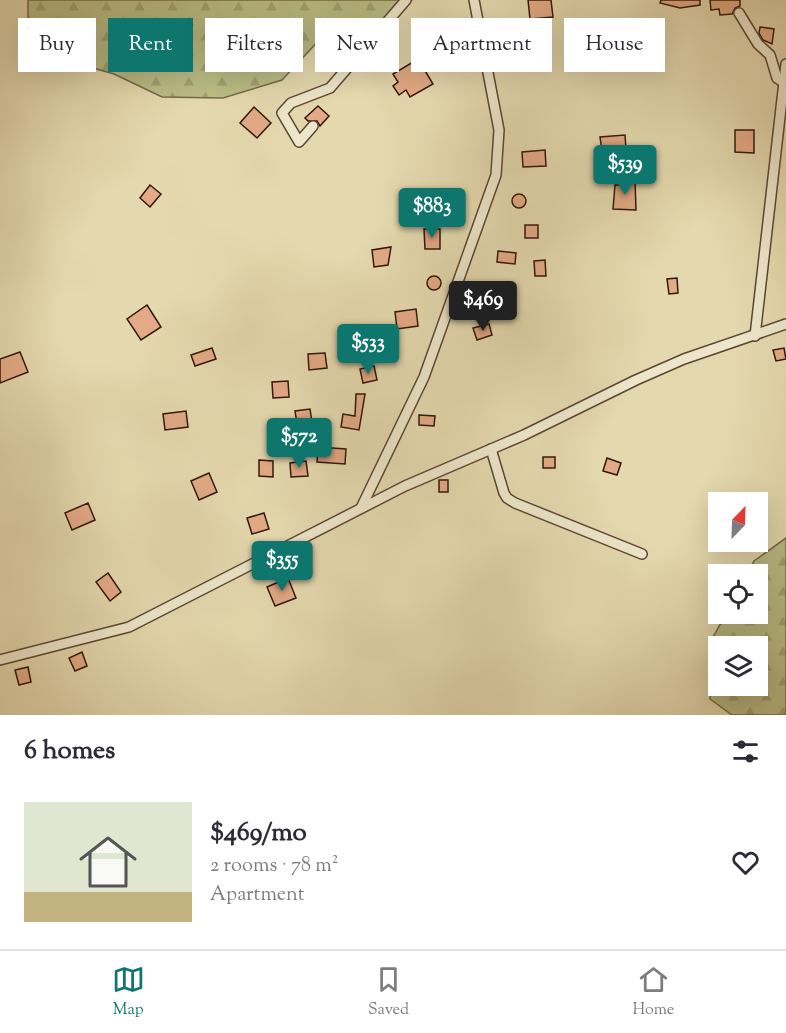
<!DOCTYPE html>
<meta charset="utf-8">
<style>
:root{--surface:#fff;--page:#f2f2f3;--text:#2b2b33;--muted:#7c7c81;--line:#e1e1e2;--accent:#0f766e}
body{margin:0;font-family:"Sorts Mill Goudy",serif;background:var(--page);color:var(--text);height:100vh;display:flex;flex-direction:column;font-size:22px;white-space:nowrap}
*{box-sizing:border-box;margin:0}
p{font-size:20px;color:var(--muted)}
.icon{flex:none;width:33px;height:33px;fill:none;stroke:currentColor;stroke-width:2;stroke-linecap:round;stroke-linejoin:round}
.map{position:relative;height:715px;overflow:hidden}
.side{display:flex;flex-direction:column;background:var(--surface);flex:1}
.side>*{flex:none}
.guide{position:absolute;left:18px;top:18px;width:750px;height:54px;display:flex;gap:12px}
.needle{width:39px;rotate:23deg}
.buttons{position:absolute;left:708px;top:492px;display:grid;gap:12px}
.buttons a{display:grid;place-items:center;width:60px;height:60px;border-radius:0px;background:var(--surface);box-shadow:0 6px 24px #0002;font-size:30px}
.price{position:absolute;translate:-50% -51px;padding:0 14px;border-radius:6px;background:var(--accent);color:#fff;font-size:20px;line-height:39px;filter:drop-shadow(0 2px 3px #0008)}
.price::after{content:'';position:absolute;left:50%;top:36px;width:18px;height:14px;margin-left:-9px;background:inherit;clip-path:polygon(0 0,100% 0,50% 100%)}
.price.active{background:#222;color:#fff}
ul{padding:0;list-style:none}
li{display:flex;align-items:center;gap:18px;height:150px;padding:0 24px}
li span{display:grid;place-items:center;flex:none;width:168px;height:120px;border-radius:0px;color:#555}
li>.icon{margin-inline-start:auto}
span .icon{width:72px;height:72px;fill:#fffc;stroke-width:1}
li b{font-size:26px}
h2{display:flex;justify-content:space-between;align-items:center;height:72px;padding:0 24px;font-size:26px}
.tag{padding:0 21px;border-radius:0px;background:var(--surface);box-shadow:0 6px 24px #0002;font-size:21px;line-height:54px}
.tag.active{background:var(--accent);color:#fff}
.dock{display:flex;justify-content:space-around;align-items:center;height:84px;border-top:2px solid var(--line);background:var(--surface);font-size:16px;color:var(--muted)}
.dock a{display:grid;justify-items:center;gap:3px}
.dock .active{color:var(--accent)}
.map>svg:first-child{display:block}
.forest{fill:url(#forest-firs);stroke:#756a49;stroke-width:1.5;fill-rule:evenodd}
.building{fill:#e3aa85;stroke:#30170c;stroke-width:1.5}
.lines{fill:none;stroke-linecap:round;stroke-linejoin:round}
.minor-casing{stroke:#5d4734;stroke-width:12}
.minor{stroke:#ede6ca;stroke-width:9}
</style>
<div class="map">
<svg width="786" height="715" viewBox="0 0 786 715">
<defs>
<pattern id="forest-firs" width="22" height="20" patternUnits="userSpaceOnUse" patternTransform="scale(1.5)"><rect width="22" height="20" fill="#babd86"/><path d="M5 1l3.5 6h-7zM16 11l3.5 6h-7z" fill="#a0a272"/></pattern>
</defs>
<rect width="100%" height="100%" fill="#e4d8ae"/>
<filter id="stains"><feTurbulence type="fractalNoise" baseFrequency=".00333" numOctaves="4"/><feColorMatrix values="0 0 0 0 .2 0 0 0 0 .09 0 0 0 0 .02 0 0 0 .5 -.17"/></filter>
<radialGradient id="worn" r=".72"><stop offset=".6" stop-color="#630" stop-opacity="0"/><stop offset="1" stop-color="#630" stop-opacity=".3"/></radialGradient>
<!-- forest -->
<g class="forest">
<path d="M28 0H412L382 21 322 37 282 80 223 98 162 97 114 74 55 57 28 17Z"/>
<path d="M786 538V715H732L710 699 712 639 726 614H758V574H747L754 561ZM718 646H758V686H718Z"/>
</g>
<!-- building -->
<g class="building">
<path d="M528 0H551L553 17 530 19Z"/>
<path d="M661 0H700V5L680 8 660 3Z"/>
<path d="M710 0H740V6L735 8 732 14 720 15 719 9 711 10Z"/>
<path d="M760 27 774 29 772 44 763 40 759 33Z"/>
<path d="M418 59 433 84 410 97 406 90 399 95 393 86 398 82 393 74Z"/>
<path d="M318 106 329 116 320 126 317 121H308L305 118Z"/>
<path d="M254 107 271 123 257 138 240 123Z"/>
<path d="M735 130H754V153L735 152Z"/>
<path d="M625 135 626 149 602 151 600 137Z"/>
<path d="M545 150 546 166 523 167 522 152Z"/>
<path d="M625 180H635L636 210 613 209 615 185H625Z"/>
<path d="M150 185 161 194 150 207 140 198Z"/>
<circle cx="519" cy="201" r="7"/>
<rect x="525" y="225" width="13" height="13"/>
<path d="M424 229H440V249H425Z"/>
<path d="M391 247 388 265 374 267 372 250Z"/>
<path d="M498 251 516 253 515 264 497 262Z"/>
<path d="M545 260 546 276H535L534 261Z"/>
<circle cx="434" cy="283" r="7"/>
<path d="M677 278 678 293 669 294 667 279Z"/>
<path d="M147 305 161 327 141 340 127 319Z"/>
<path d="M416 309 418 326 397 329 395 312Z"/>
<path d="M489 324 492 335 477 340 473 328Z"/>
<path d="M212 348 216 359 195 366 191 355Z"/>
<path d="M784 348 786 359 776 361 773 350Z"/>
<path d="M20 352 28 372 0 383V359Z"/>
<path d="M325 353 327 368 309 370 308 354Z"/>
<path d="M374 366 377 380 363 383 360 369Z"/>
<path d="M288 381 289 397 273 398 272 382Z"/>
<path d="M356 394H365L359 430 341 427 343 414 355 416Z"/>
<path d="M310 409 312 422 297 424 295 411Z"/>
<path d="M186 411 188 427 165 430 163 414Z"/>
<path d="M419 415 435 416 434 426 419 425Z"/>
<path d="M318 447 346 449 345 464 317 462Z"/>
<rect x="543" y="457" width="12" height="11"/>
<path d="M607 458 621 463 617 475 603 471Z"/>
<path d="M259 460 273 461V477L259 476Z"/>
<path d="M306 461 308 476 291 477 290 463Z"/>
<path d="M209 473 217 492 199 500 191 481Z"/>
<rect x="439" y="480" width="9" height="12"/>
<path d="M88 503 95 520 72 530 65 513Z"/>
<path d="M264 513 269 529 252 534 247 518Z"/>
<path d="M108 573 121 592 110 601 96 582Z"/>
<path d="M288 578 296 598 275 606 267 587Z"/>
<path d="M82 652 87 666 75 671 69 658Z"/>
<path d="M28 667 31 682 19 685 15 670Z"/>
</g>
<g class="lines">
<!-- minor casing -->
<g class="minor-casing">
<g id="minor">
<path d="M739 13 758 44 770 55 777 78 783 82"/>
<path d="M313 126 299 142 282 113 291 103 330 88 406 0"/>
<path d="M755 336 786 64"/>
<path d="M491 449 504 493 507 498 515 503 642 554"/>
<path d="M361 508 424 377 496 175 499 130 474 0"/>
<path d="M0 660 129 627 405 486 524 435 636 380 684 359 786 324"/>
</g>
</g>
<!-- minor -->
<use href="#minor" class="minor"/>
</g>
<rect width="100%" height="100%" filter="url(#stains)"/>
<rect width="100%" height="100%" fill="url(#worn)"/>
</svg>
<div class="buttons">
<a><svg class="needle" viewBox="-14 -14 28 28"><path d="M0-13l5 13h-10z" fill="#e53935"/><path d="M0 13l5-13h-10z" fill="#7c7c81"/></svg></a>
<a><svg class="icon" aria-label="locate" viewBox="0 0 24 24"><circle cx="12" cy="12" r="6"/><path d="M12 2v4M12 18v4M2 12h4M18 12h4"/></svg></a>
<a><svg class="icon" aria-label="layers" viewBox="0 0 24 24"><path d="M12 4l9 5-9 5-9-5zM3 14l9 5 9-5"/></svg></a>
</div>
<b class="price" style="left:625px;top:196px">$539</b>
<b class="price" style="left:432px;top:239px">$883</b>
<b class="price active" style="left:483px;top:332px">$469</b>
<b class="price" style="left:368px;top:375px">$533</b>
<b class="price" style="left:299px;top:469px">$572</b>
<b class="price" style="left:282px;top:592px">$355</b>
<div class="guide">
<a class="tag">Buy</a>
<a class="tag active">Rent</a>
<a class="tag">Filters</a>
<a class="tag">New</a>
<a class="tag">Apartment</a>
<a class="tag">House</a>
</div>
</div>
<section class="side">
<h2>6 homes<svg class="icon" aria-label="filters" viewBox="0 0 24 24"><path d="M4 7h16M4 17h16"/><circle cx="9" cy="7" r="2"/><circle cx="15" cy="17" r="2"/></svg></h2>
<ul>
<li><span style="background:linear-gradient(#dfe7d0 75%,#c2b280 0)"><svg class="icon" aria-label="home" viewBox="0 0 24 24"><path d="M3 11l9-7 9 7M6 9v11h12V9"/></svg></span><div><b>$469/mo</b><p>2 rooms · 78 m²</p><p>Apartment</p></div><svg class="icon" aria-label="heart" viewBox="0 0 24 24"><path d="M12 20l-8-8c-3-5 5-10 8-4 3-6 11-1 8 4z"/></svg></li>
</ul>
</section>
<nav class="dock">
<a class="active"><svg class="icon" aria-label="map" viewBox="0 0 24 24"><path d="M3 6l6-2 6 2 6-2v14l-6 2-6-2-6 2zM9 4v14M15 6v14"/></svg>Map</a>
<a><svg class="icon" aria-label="saved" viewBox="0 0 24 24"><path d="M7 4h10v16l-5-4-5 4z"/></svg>Saved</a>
<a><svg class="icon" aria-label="home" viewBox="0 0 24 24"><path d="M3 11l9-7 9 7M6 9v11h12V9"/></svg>Home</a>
</nav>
